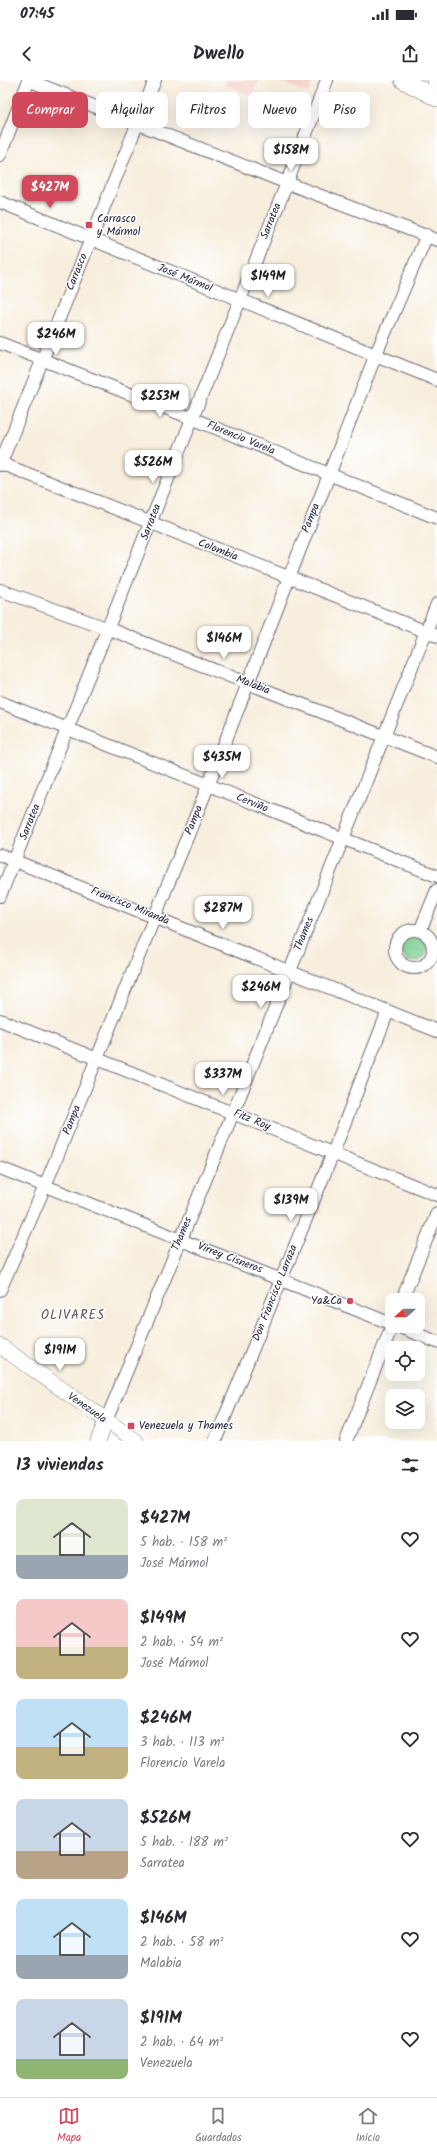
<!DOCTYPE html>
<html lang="es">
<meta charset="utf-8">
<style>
:root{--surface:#fff;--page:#f7f7f7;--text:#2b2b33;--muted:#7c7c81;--line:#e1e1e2;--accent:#d1495b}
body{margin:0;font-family:Kalam,sans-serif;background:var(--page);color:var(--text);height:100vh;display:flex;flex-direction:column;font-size:15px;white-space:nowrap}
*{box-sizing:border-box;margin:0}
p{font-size:13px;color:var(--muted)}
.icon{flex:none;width:22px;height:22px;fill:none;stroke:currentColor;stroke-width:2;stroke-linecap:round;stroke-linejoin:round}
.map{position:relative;height:1361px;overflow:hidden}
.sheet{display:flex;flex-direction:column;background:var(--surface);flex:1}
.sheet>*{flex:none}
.hud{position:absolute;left:12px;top:12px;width:413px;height:36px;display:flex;gap:8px}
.needle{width:26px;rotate:249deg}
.buttons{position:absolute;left:385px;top:1213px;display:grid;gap:8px}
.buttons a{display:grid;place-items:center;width:40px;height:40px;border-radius:8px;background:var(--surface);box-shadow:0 4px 16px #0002;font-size:20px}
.price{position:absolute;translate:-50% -34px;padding:0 9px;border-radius:8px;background:#fff;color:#222;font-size:13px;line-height:26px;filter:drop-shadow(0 1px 2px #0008)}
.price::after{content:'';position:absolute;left:50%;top:24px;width:12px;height:9px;margin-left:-6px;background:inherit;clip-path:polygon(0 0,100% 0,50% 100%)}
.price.on{background:var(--accent);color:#fff}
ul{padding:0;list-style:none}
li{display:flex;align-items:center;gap:12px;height:100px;padding:0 16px}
li span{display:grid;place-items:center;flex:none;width:112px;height:80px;border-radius:8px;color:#555}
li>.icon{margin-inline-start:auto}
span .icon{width:48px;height:48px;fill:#fffc;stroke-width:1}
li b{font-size:17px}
h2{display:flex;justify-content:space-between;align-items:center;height:48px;padding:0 16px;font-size:17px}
.pill{padding:0 14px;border-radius:8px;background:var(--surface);box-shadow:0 4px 16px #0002;font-size:14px;line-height:36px}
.pill.on{background:var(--accent);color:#fff}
.status{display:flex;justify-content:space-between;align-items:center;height:28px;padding:0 20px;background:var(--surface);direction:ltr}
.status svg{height:11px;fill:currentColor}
header{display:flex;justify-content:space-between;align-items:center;height:52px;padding:0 16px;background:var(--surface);font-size:18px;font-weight:600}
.tab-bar{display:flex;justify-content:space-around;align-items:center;height:56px;border-top:1px solid var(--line);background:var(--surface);font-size:11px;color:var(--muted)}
.tab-bar a{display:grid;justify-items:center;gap:2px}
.tab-bar .on{color:var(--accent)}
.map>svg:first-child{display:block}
.built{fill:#f7d0c9}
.green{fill:#7bcd8f;stroke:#4e7865}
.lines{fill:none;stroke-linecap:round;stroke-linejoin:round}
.minor-casing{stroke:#6d6974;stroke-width:14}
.tertiary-casing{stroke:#6d6974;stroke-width:16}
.secondary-casing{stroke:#6d6974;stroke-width:18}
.minor{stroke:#fff;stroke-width:12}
.tertiary{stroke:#fff;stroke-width:15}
.secondary{stroke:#fff;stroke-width:17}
.poi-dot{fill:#d1495b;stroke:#fff;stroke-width:1.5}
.labels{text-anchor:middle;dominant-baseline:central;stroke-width:3;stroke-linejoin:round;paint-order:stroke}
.poi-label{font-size:11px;fill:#22223b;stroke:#fff;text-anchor:start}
.street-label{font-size:11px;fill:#22223b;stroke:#fff}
.quarter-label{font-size:13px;letter-spacing:1px;fill:#664e52;stroke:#fff}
</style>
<div class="status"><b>07:45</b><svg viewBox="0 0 49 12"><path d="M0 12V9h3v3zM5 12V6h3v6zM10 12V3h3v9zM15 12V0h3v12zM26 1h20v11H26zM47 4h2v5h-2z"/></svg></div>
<header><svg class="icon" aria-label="back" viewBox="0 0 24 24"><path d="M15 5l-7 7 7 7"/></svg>Dwello<svg class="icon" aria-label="share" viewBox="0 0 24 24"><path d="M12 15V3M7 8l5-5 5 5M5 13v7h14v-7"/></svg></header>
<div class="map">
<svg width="437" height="1361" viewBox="0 0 437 1361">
<rect width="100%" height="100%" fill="#fff"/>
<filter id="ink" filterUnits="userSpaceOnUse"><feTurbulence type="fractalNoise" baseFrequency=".025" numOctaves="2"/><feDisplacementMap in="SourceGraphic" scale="8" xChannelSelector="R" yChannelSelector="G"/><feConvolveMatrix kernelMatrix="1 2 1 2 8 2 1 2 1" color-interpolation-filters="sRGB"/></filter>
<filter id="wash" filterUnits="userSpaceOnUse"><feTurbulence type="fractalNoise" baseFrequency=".012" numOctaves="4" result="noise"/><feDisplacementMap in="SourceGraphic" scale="16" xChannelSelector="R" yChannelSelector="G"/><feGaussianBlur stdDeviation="0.9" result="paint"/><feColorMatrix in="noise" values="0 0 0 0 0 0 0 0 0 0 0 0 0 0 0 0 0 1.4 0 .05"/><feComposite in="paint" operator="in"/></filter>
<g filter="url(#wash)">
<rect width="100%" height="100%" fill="#f7eedd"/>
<!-- built -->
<g class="built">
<path d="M227 0H259L252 15 225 5Z"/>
<path d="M276 0H314L309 13Z"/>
</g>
<!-- green -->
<circle class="green" cx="414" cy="869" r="13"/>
</g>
<g filter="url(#ink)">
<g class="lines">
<!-- minor casing -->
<g class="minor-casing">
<g id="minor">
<path d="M28 0 287 103 437 160"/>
<path d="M0 75 29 0"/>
<path d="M0 122 437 300"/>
<path d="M0 263 191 338 437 438"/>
<path d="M0 383 437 556"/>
<path d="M0 385 155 0"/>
<path d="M0 510 109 549 437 677"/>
<path d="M0 622 437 796"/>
<path d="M0 775 437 951"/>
<path d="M0 816 287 103 327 0"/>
<circle cx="414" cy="869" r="19"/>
<path d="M420 851 437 810"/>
<path d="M0 940 437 1115"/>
<path d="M0 1088 392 1244"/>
<path d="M0 1210 45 1106 208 706 376 274 427 155"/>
<path d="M402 1220 437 1133"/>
<path d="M397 1246 437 1262"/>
<path d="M106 1341 233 1033 437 524"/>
<path d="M215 1361 333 1073 388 931"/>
<path d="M346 1361 392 1246"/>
</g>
</g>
<!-- tertiary casing -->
<g class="tertiary-casing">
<g id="tertiary">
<path d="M0 1266 136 1361"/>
<path d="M98 1361 106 1341"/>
</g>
</g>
<!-- secondary casing -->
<g class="secondary-casing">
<g id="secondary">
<path d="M403 0 437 18"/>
<path d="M436 0H437"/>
</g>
</g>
<!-- minor -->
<use href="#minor" class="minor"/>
<!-- tertiary -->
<use href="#tertiary" class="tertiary"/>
<!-- secondary -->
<use href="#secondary" class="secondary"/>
</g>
</g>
<!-- markers -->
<g class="poi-dot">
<rect x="85" y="141" width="8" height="8" rx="2"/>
<circle cx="350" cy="1221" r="4"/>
<rect x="127" y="1342" width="8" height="8" rx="2"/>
</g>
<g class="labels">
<!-- poi labels -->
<g class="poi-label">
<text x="97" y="139">Carrasco<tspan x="97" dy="13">y Mármol</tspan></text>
<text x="342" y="1221" text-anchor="end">Ya&amp;Ca</text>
<text x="139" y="1346">Venezuela y Thames</text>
</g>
<!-- street labels -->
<g class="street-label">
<text transform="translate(271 141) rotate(-68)">Sarratea</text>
<text transform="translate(77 192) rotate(-68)">Carrasco</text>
<text transform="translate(185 198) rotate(22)">José Mármol</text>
<text transform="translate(241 358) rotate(22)">Florencio Varela</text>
<text transform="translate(311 438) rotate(-68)">Pampa</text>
<text transform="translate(151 442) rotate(-69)">Sarratea</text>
<text transform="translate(218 470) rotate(21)">Colombia</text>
<text transform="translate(253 605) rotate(21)">Malabia</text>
<text transform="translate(252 723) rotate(22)">Cerviño</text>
<text transform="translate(194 740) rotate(-68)">Pampa</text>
<text transform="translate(30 742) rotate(-68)">Sarratea</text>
<text transform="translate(130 826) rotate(22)">Francisco Miranda</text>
<text transform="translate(304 854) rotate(-68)">Thames</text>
<text transform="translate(72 1040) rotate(-68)">Pampa</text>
<text transform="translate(252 1040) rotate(22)">Fitz Roy</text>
<text transform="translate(182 1154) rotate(-67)">Thames</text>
<text transform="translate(230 1178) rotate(21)">Virrey Cisneros</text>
<text transform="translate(275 1213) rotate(-68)">Don Francisco Larraza</text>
<text transform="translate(87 1328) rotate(35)">Venezuela</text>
</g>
<!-- quarter labels -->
<g class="quarter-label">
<text x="73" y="1235">OLIVARES</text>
</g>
</g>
</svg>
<div class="buttons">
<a><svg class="needle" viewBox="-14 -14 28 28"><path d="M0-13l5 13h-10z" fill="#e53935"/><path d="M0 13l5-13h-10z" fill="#7c7c81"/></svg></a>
<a><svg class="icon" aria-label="locate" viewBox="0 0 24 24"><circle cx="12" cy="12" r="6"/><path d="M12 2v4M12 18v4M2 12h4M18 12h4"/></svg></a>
<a><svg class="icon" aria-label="layers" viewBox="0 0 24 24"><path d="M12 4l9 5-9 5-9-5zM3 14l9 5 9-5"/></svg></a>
</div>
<b class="price" style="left:291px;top:92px">$158M</b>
<b class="price on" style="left:50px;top:129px">$427M</b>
<b class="price" style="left:268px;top:218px">$149M</b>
<b class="price" style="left:56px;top:276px">$246M</b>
<b class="price" style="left:160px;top:338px">$253M</b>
<b class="price" style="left:153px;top:404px">$526M</b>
<b class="price" style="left:224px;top:580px">$146M</b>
<b class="price" style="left:222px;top:699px">$435M</b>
<b class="price" style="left:223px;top:850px">$287M</b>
<b class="price" style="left:261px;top:929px">$246M</b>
<b class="price" style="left:223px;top:1016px">$337M</b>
<b class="price" style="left:291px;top:1142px">$139M</b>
<b class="price" style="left:60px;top:1292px">$191M</b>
<div class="hud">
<a class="pill on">Comprar</a>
<a class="pill">Alquilar</a>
<a class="pill">Filtros</a>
<a class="pill">Nuevo</a>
<a class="pill">Piso</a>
</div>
</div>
<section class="sheet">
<h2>13 viviendas<svg class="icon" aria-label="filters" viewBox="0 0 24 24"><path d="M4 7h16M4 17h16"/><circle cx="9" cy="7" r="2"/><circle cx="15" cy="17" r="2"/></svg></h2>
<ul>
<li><span style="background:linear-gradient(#dfe7d0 70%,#9aa5b1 0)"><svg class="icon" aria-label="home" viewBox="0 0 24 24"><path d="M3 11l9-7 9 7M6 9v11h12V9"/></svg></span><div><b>$427M</b><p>5 hab. · 158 m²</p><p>José Mármol</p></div><svg class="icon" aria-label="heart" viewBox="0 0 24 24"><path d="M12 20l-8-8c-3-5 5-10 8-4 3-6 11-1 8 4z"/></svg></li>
<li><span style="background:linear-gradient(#f6c9c9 60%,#c2b280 0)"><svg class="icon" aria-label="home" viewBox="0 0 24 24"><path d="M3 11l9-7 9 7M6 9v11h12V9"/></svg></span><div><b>$149M</b><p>2 hab. · 54 m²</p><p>José Mármol</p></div><svg class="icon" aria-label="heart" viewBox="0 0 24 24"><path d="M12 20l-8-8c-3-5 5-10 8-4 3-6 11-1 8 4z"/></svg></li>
<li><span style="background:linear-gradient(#bfe0f5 60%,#c2b280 0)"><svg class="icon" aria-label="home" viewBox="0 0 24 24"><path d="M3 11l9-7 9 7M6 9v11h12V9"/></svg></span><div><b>$246M</b><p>3 hab. · 113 m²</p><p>Florencio Varela</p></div><svg class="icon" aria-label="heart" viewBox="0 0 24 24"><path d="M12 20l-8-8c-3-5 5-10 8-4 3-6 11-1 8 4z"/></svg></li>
<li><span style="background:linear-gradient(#c9d6e8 65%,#b9a48a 0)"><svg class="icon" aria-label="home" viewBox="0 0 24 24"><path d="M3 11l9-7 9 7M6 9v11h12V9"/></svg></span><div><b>$526M</b><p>5 hab. · 188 m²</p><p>Sarratea</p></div><svg class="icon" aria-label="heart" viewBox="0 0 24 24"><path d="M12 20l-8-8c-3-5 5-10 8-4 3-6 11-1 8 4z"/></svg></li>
<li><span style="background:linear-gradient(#bfe0f5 70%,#9aa5b1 0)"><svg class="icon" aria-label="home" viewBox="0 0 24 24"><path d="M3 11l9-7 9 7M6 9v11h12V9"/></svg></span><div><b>$146M</b><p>2 hab. · 58 m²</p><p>Malabia</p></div><svg class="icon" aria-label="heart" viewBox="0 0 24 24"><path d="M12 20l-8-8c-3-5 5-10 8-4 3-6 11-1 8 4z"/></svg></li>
<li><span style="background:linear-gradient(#c9d6e8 75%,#8fb573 0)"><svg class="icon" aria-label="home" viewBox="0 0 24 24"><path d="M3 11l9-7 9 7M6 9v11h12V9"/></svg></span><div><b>$191M</b><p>2 hab. · 64 m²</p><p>Venezuela</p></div><svg class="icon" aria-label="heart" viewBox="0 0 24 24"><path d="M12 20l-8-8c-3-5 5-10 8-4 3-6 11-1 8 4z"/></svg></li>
</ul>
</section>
<nav class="tab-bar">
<a class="on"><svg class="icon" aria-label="map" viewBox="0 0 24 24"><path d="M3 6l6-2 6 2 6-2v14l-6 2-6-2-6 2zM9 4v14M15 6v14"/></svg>Mapa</a>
<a><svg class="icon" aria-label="saved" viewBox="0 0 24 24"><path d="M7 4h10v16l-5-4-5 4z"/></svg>Guardados</a>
<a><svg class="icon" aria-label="home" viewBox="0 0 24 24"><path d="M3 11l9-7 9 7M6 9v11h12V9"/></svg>Inicio</a>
</nav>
